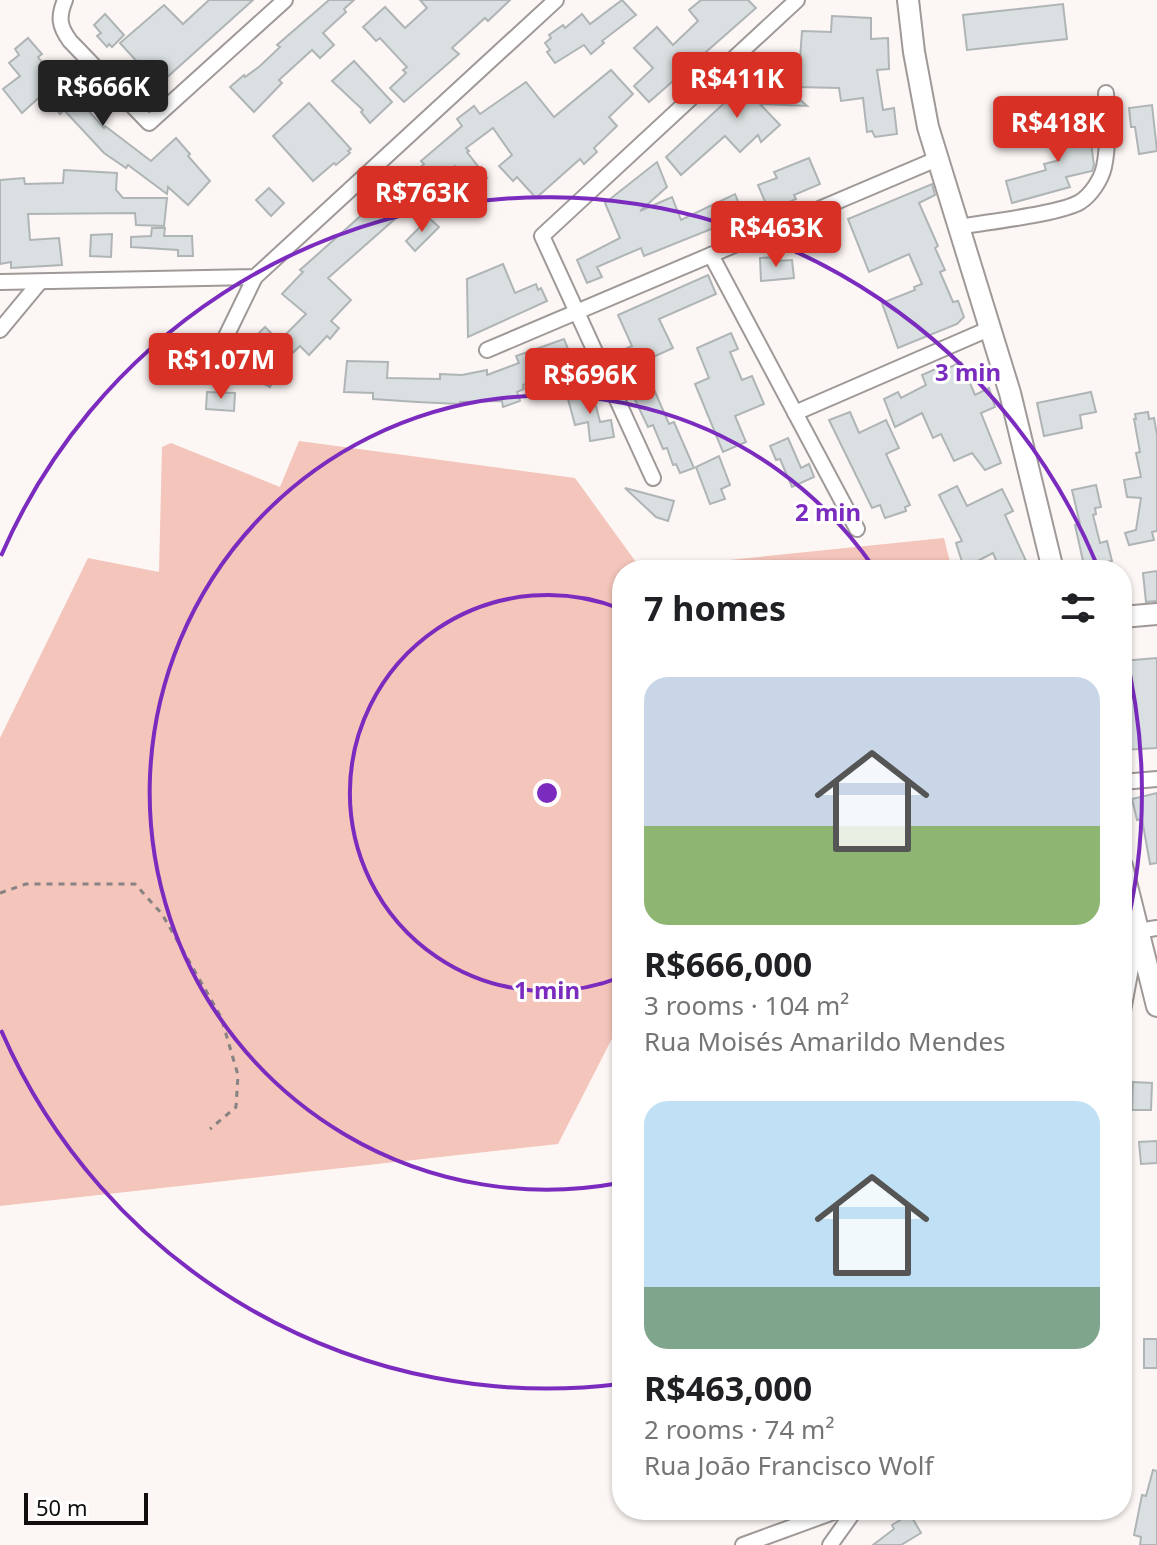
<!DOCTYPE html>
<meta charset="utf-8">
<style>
:root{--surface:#fff;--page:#f2f2f2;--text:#202124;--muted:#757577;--accent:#d93025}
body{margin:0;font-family:"Noto Sans",sans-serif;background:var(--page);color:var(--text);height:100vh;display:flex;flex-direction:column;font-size:30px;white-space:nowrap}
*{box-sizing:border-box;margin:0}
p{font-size:26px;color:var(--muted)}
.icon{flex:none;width:44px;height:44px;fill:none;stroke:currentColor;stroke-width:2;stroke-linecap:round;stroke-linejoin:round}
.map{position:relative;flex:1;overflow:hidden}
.sheet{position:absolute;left:612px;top:560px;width:520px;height:960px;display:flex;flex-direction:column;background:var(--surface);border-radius:32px;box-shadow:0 2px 6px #0004}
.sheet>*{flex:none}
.scale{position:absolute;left:24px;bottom:20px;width:124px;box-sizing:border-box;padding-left:8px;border:4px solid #110f0e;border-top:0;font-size:22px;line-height:28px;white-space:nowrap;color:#110f0e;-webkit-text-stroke:6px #fff;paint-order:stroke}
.price{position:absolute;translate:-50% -68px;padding:0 18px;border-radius:8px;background:var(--accent);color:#fff;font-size:26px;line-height:52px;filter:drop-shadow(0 2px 4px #0008)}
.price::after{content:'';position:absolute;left:50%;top:48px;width:24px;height:18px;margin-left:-12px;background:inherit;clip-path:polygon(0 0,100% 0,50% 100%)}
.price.selected{background:#222;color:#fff}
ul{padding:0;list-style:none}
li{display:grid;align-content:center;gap:16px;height:424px;padding:0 32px}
li span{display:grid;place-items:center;height:248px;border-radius:24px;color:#555}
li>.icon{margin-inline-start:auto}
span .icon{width:144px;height:144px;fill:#fffc;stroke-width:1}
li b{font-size:34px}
h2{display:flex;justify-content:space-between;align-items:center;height:96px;padding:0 32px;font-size:34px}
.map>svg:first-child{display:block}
.green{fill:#f4c5ba}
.building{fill:#dae0e1;stroke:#afb5b6;stroke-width:2}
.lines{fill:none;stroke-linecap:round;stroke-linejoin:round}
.minor-casing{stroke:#9f9998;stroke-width:18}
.secondary-casing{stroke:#9f9998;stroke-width:24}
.path{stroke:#878382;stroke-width:3;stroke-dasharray:6 6;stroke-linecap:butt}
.minor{stroke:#fff;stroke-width:14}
.secondary{stroke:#fff;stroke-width:20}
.ring{fill:none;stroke:#7b2cbf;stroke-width:4}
.centre{fill:#7b2cbf;stroke:#fff;stroke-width:4}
.ring-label{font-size:24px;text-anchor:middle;font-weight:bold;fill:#7b2cbf;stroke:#fff;stroke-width:6;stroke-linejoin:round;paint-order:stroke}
</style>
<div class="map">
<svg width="1157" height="1545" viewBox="0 0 1157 1545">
<rect width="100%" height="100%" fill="#fcf6f4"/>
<!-- green -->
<path class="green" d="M299 441 575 478 641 569 944 538 952 570H622V1019L558 1144 0 1206V738L88 558 159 572 162 447 171 443 280 487Z"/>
<!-- building -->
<g class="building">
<path d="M209 0H253L144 98 127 79 141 66 120 43 164 5 183 24Z"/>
<path d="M329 0H354L344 9 346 12 323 33 334 45 320 58 312 50 279 80 282 83 254 112 230 87 244 75 245 77 260 66 280 47 277 45Z"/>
<path d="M420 0H510L488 21 485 18 452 48 459 54 404 102 390 88 406 73 403 70 407 67 380 38 376 41 363 27 385 7 405 28 427 8Z"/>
<path d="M622 0 636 15 602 41 604 43 591 54 584 45 555 63 547 52 550 50 545 43 551 38 549 35 563 25 565 28 582 14 590 24Z"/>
<path d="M701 0H748L756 8 649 102 634 86 653 68 634 48 657 27 673 45 698 21 689 10Z"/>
<path d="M1063 4 1067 39 967 50 963 15Z"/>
<path d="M105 14 124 35 112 47 109 44 107 47 97 36 101 33 94 25Z"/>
<path d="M832 16 871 18V39L888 38 889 69 877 70 883 110 894 108 897 134 875 137 872 131 867 132 863 98 841 101 839 88 798 87 802 31 831 32Z"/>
<path d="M28 38 42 54 38 57 64 91 72 84 81 95 77 98 104 128 105 126 151 161 176 138 190 154 188 156 210 181 188 205 168 187 167 194 128 165 126 168 104 153 64 110 60 114 43 94 22 113 3 89 20 76 9 63 19 55 15 49Z"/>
<path d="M354 61 392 102 370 123 361 112 363 110 332 81Z"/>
<path d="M763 67 807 106 760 104 780 125 761 142 758 135 740 152 725 136 681 175 666 157Z"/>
<path d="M611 70 633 94 609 117 617 126 594 148 597 152 584 164 580 159 536 198 517 177 513 181 499 166 512 155 493 128 466 148 469 151 467 152 487 178 476 188 455 166 328 278 351 300 331 321 339 328 330 339 327 336 309 355 300 346 280 365 270 387 238 370 247 345 265 327 279 341 306 314 282 294 303 272 300 270 402 179 405 182 424 164 421 161 462 126 457 119 474 106 480 114 526 82 554 117Z"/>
<path d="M309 103 351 149 348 151 350 153 336 165 334 163 313 181 273 136Z"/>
<path d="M1152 105 1157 151 1139 154 1135 127H1131L1129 108Z"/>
<path d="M1088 121 1094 165 1092 171 1066 177 1070 187 1012 203 1006 181 1046 170 1044 164 1060 160 1054 126Z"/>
<path d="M809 158 820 184 794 195 796 199 769 211 758 185 777 178 774 172Z"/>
<path d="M657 162 667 187 640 211 672 197 681 220 735 194 742 211 735 214 739 221 722 228 721 225 644 256 641 248 597 267 602 277 587 283 577 260 620 238 605 203Z"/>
<path d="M64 170 117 173 116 190 123 198H167L164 226 136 225 135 213 28 214 30 240 59 238 62 265 11 268V262L0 264V180L24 178 25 184 63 183Z"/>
<path d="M932 184 935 195 919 203 938 246 935 248 945 270 940 272 953 302 958 301 964 317 957 324 898 348 882 303 915 290 914 287 922 284 909 254 869 272 848 219Z"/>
<path d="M269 188 284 203 271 216 256 200Z"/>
<path d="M429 218 439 227 415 251 406 241Z"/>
<path d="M152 228H165L164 236H192L193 256H178V250L131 247V237L151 236Z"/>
<path d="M112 234 111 257 90 256 91 235Z"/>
<path d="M776 257V261L792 260 794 278 761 281 760 258Z"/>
<path d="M503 264 515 293 536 284 538 290 541 288 547 301 468 337 467 279Z"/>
<path d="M708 275 716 294 659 319 673 348 642 362 669 424 674 422 694 468 680 473 676 464 673 465 667 448 663 449 653 425 648 427 625 379 627 378 616 353 632 346 618 315Z"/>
<path d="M731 333 738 349 730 352 742 380 752 376 764 404 735 416 746 442 723 452 695 384 709 378 697 348Z"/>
<path d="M564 339 570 354 563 357 577 392 561 398 551 373 523 385 524 389 517 392 520 401 503 407 502 401 460 402V404L417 402 373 399V393L344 392 347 361 388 362 387 378 440 379V374L462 375 487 370V375L519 363 516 356Z"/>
<path d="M961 362 975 395 989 388 995 407 981 413 1001 463 985 470 972 453 954 461 941 434 933 438 922 413 895 427 884 399 898 392 901 398 926 385 922 375 940 367 942 371Z"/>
<path d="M592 390 600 422 611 420 614 437 590 441 588 422 575 425 568 399Z"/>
<path d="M207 392 235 393 234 411 206 409Z"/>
<path d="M1091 392 1096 412 1080 415 1082 428 1044 436 1037 403Z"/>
<path d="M850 412 859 433 886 420 899 448 886 454 910 505 905 507 906 511 885 518 880 505 872 508 829 420Z"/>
<path d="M1148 412 1149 419 1154 418 1157 435V531L1152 532 1154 540 1129 545 1125 533 1136 530 1141 498 1127 497 1124 480 1141 477 1136 453 1140 452 1134 419H1136L1135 414Z"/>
<path d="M788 438 801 468 809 464 814 477 792 487 780 459 776 460 770 446Z"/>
<path d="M719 456 730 485 721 489 725 499 710 504 696 467Z"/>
<path d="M1096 485 1101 507 1095 508 1096 514 1093 515 1100 543 1107 541 1112 561 1088 566 1087 561H1083L1075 525 1080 524 1072 490Z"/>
<path d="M957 486 967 506 1002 489 1013 511 1005 515 1026 561 1000 570 993 553 964 568 956 543 962 541 939 495Z"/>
<path d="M625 488 674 501 668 521 656 517Z"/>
<path d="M1157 571V601L1146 602 1143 573Z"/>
<path d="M1157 658V748L1122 750V661Z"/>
<path d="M1157 793V863L1150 864 1142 819 1137 820 1132 799Z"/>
<path d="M1133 1082 1152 1083 1151 1110H1132Z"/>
<path d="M1157 1141V1163L1141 1164 1139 1142Z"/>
<rect x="1144" y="1339" width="13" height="29"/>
<path d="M1153 1470 1157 1471V1545H1140L1141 1537 1134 1535 1142 1495 1146 1496Z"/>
<path d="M910 1514 921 1533 901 1545H873L894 1529 892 1525Z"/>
</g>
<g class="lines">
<!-- minor casing -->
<g class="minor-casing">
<g id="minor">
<path d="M65 0C58 17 59 26 70 41L149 123 285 0"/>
<path d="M959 227C986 222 1060 214 1080 202 1091 195 1101 180 1104 167 1109 143 1107 118 1106 93"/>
<path d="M711 255 857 529"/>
<path d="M0 282 255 277 556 0"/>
<path d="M0 330 39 283"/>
<path d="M487 350 937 159"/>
<path d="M217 355 255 277"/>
<path d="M795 413 991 328"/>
<path d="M653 478 542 236 797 0"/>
<path d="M1122 782 1157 779"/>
<path d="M1122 1016 1138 931 1157 928"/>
<path d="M743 1545 839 1510"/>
<path d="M830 1545 855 1510"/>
</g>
</g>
<!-- secondary casing -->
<g class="secondary-casing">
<g id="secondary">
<path d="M908 0 914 52 928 127 1010 393 1053 570"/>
<path d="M1122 617 1157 614"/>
<path d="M1122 866 1157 1006"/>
</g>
</g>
<!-- path -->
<path class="path" d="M0 893 26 884H135L162 914 221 1017 238 1075 236 1107 210 1129"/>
<!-- minor -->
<use href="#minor" class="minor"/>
<!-- secondary -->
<use href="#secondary" class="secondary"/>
</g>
<!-- distance rings -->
<g class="ring">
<path d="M621 977A198 198 0 1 1 621 609"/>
<path d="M619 1183A397 397 0 1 1 874 568"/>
<path d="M620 1384A595 595 0 0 1 1 1030M1 556A595 595 0 0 1 1097 565M1123 644A595 595 0 0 1 1123 942"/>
</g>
<circle cx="547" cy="793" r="12" class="centre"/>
<g class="ring-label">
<text x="968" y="381">3 min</text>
<text x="828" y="521">2 min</text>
<text x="547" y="999">1 min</text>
</g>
</svg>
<div class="scale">50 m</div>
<b class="price" style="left:737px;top:120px">R$411K</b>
<b class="price selected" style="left:103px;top:128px">R$666K</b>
<b class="price" style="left:1058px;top:164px">R$418K</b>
<b class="price" style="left:422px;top:234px">R$763K</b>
<b class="price" style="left:776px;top:269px">R$463K</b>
<b class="price" style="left:221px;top:401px">R$1.07M</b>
<b class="price" style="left:590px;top:416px">R$696K</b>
<section class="sheet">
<h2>7 homes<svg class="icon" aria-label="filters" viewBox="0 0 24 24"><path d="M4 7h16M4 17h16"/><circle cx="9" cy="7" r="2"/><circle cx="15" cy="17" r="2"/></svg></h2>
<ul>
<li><span style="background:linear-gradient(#c9d6e8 60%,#8fb573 0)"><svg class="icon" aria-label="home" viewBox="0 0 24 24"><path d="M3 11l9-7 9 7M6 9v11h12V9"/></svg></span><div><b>R$666,000</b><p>3 rooms · 104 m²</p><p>Rua Moisés Amarildo Mendes</p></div></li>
<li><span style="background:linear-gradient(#bfe0f5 75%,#7fa58c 0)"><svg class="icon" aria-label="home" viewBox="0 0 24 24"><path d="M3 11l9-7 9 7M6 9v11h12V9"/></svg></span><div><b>R$463,000</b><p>2 rooms · 74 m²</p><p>Rua João Francisco Wolf</p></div></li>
</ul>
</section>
</div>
